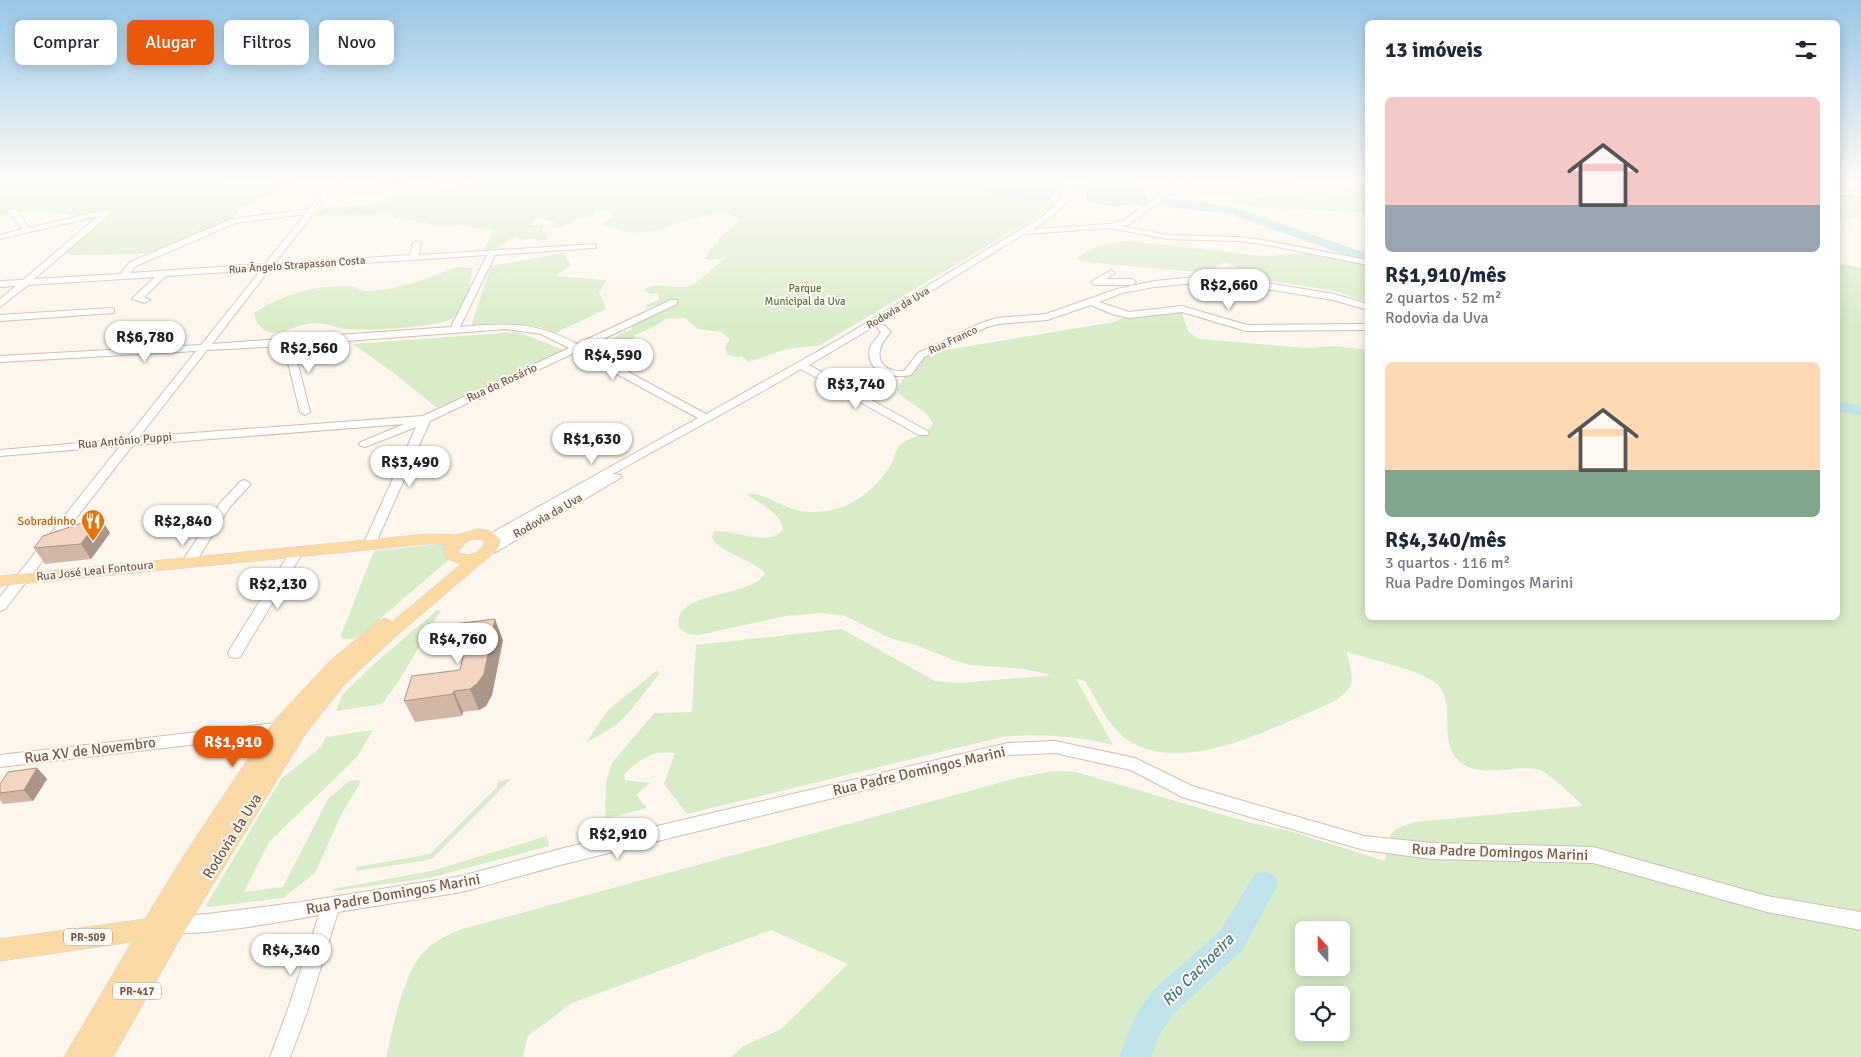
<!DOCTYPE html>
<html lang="pt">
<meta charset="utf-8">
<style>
:root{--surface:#fff;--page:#f6f6f7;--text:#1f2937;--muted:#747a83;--accent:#ea580c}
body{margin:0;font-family:Signika,sans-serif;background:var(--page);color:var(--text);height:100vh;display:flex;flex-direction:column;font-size:19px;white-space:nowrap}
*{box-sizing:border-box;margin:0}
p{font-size:16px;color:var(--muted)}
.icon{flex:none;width:28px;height:28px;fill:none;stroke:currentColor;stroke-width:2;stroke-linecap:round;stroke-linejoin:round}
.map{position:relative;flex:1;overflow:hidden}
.side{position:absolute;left:1365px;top:20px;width:475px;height:600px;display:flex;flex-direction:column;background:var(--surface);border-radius:8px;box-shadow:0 2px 12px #0003}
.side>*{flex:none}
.guide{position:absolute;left:15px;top:20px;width:475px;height:45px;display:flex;gap:10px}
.needle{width:32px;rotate:339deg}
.controls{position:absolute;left:1295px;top:921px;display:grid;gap:10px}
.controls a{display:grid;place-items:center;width:55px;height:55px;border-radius:8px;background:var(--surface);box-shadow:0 2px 12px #0003;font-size:25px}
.price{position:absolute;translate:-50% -42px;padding:0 11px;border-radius:18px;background:#fff;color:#222;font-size:16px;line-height:32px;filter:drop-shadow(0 1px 2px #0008)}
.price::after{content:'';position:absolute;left:50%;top:30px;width:15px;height:11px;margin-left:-8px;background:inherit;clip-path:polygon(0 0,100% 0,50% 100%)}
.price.current{background:var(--accent);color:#fff}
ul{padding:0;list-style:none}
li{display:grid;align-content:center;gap:10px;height:265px;padding:0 20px}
li span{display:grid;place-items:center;height:155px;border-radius:8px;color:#555}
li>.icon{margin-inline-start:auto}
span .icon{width:90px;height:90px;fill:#fffc;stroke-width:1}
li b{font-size:21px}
h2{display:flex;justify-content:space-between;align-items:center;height:60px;padding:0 20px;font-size:21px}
.chip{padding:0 18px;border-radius:8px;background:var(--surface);box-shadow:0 2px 12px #0003;font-size:18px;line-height:45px}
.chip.current{background:var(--accent);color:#fff}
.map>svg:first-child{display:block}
.green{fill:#d8ecc9;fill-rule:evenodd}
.water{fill:#bfe3e8;stroke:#a5d3da}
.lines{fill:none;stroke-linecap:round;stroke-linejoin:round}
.river{fill:#bfe3e8;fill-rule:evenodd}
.minor-casing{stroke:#d1beb0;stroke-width:2}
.major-casing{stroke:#dad1cd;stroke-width:1}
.minor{fill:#fff;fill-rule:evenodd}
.major{fill:#fbd9a5;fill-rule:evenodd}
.wall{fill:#d1b7a8}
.shaded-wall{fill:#aa9588}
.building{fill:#f3d5c3;stroke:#aa9588}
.labels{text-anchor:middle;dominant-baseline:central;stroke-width:4;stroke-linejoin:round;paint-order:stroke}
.far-street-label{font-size:11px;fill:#7a5c4d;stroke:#fffaf3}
.far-park-label{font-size:11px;fill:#537a41;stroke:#fffaf3}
.shield{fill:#fffaf3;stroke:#a28b7f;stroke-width:1}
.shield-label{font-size:11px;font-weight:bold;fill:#7a5c4d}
.street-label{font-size:12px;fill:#7a5c4d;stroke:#fffaf3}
.food-label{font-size:12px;fill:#c56008;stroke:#fffaf3;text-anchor:end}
.near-street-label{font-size:15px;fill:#7a5c4d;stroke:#fffaf3}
.near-water-label{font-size:16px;font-style:italic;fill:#437c86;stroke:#fffaf3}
</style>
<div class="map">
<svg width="1861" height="1057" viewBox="0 0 1861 1057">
<rect width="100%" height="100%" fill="#fdf6ec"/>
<!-- green -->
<g class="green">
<path d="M0 180H196L250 185 297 180 242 207 232 220 163 250 141 254 72 255 64 252 99 226 97 223C61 211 37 208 0 215Z"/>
<path d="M479 180H974L976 186 1055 204 1043 213 820 345 787 349 748 362 742 356 736 357 727 354 725 347 730 339 721 332 698 329 685 318 665 319C660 325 644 331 635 335L634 340C625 341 618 347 607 347V344L621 333 632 330 631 324 658 314 666 303 647 308 646 305 659 300 658 293 650 294 643 290C656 280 675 290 689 286 698 284 718 263 726 257L710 260 702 258 707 257V254L710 253 709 250 720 243 718 242 719 238 739 222 740 218C709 204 676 229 645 232 626 234 619 229 604 226L603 223 614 216 611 214 612 212 610 210 596 211 594 212 596 213 592 217 573 219C567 225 561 230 550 227L556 222C546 221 541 217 533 218V222L530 225H547L542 229 543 232 549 235 546 240 538 241 534 238 522 240 518 237C504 238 502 252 484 249L493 231C484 227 472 230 463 225L444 227 411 220 395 219 393 214 315 216 318 210 326 208 376 204 409 191 450 189Z"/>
<path d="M1365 180H1367V213L1255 207 1228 201 1230 199 1277 196 1326 198Z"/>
<path d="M1838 189 1861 190 1859 218H1838Z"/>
<path d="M1129 241 1264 256 1308 253 1367 257V302L1335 291 1258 279 1226 262 1215 267 1214 270 1199 272 1094 263 1082 261 1077 258C1091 246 1112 242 1129 241Z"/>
<path d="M563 253 571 265 556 276 607 280 599 292 606 309 555 333C530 320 498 325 471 326L491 266Z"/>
<path d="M1838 263 1861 268V1057H731L744 1046 781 1029 848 964 771 930 572 1003 528 1036 523 1057H386C393 1028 403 974 423 953 433 941 448 935 462 929L1017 778 1053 771 1076 772 1251 823 1290 831 1385 861C1390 835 1386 830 1415 822L1583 806C1575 798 1552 776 1542 771 1522 762 1485 779 1463 764 1435 746 1458 703 1437 684 1421 670 1369 659 1347 652 1352 680 1360 686 1331 703 1275 726 1189 775 1131 742 1110 730 1097 701 1085 681L1076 679 1113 745C1075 736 1040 733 1002 737L687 814 664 784 675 753C655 749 637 760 624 775L625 780 650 783 636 795 647 808 609 818V821L605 822 606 781 612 763 654 713 692 712 696 645 842 629 935 681 960 683 1052 675 1023 669 971 665 956 661 916 645 890 638 845 616 822 613 786 616 699 635 688 634 679 628C671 589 751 599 765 573 750 558 725 556 712 538L714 531C735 530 768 547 783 530 781 512 760 504 746 494 765 492 782 508 801 511 837 517 869 498 889 468 894 461 895 449 901 444 912 435 923 438 933 424 927 407 906 405 897 390 906 371 920 357 940 351L1114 322 1131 314 1180 308 1188 331 1198 339 1307 348 1336 346 1367 350 1368 618H1838ZM1304 930H1341V968H1304ZM1304 995H1341V1032H1304Z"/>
<path d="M456 267 472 268C471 284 467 306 454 317 442 328 365 331 346 329 336 328 326 323 316 323 301 323 287 332 272 333 262 330 255 324 254 313 279 296 315 285 345 286 354 286 362 292 371 291 400 289 429 278 456 267Z"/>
<path d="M518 332 564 350 437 408 395 374 353 344Z"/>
<path d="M460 542 465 546 361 635 353 639H343L341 635 374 551Z"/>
<path d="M437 610H441L398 682 382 704 336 711 342 695 373 665Z"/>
<path d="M658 671 659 674 631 710 616 725 586 743 608 710 655 672Z"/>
<path d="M373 730 357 757 269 842 244 892 283 887 328 799 349 781 357 780 360 781 359 785 341 815 315 873 283 898 208 907 206 905 281 779 321 747 326 737Z"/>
<path d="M512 778 433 858 422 861 356 871V867L430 854 497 787 498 782Z"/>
<path d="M547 836 549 846 429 878 334 891 333 889 431 871Z"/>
</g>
<!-- water -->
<path class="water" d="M942 180H1061V183L1065 185H1085L1088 184 1087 180H1132L1142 194 1148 197C1132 206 1105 208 1087 200V189C1066 184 1059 187 1046 202Z"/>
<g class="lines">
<!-- river -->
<g class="river">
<path d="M1113 191 1150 200 1152 203 1146 207 1109 198 1107 195Z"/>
<path d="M1162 199 1186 200 1236 208 1368 254V263L1230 214 1158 206 1156 203 1158 200Z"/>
<path d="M1838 401 1861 406V416L1838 411Z"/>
<path d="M1264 871 1274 875 1278 884 1242 951 1174 1013 1159 1036 1151 1057H1119L1136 1015 1152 991 1220 931 1254 875Z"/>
</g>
<!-- minor casing -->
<g class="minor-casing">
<g id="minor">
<path d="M332 180H340L274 264 410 255 413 243 417 241 421 243 419 255 596 244V248H593L495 255 460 327C506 323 535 321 577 344L671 300H677V304L584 348 706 414 838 340 1041 217C1055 206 1063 197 1068 180H1075C1070 204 1053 217 1033 229L1110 224 1124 220 1180 180 1294 184 1298 186 1297 188 1185 183 1130 224 1121 226 1168 235 1239 237 1268 241 1368 260V265L1268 245 1239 241 1168 239 1110 228 1024 234 881 322 891 332C887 337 881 343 880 350 877 365 890 372 904 371L918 353 981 323 997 318 1046 314 1117 289 1154 281 1218 275 1334 294 1368 304V310L1333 300 1218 281 1154 287 1122 293 1099 302 1129 312 1182 306 1247 325 1368 324V330L1246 331 1182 312 1129 318 1112 314 1091 305 1047 320 998 324 987 327 924 357 911 375C894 379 864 373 870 348 872 342 878 337 881 332L875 326 809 365 927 431 929 433 927 435H919L801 369C739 406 676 438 613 474L620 475 622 477 496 552H486L485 549 495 541H488L486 538 488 535 698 418 576 352 430 421 375 545 369 549 363 545 416 427 365 447 361 446 359 444 361 442 404 424 133 445 5 609 0 611V597L120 446 0 456V450L126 439 196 351 0 362V356L201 345 261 270 166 276 144 297 150 300 145 303 132 299 155 277 28 285 0 307V299L16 286 0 287V281L23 280 98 216 0 239V235L22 229 9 211 10 209H16L29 228 105 210H110V214L34 279 120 274 130 262 231 219 309 209ZM305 214 265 264 130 273 136 266 236 223ZM487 255 451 327 212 344 270 269ZM506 329 541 334 569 348 423 416 139 437 207 350 284 346 300 412 305 415 310 412 293 345Z"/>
<path d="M376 180H464L460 182 420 184 380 182Z"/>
<path d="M1838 191 1861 192V196L1838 195Z"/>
<path d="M1111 270 1115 273 1106 279H1132L1136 282 1132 285H1095L1091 282Z"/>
<path d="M111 308 114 309V313L0 321V315Z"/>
<path d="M245 480 251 484 229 508 194 565H184L182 562 220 503 241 481Z"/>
<path d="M297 548 303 552 240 657 235 658 230 657 228 653 230 649 292 549Z"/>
<path d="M284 722 289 724 292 728 289 732 284 734 0 767V755Z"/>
<path d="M1055 741 1135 758 1192 786 1364 836 1432 843 1593 847 1767 896 1861 912V930L1767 912 1593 863 1432 859 1364 850 1182 797 1131 770 1055 753 1008 755 564 864 462 892 338 912 307 1012 290 1057H270L287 1012 319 915C291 920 191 939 169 931L167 925 169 919 176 916 208 914 301 902 462 876 564 848 1008 743Z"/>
</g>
</g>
<!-- major casing -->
<g class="major-casing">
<path id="major" d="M478 529C488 529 495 533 501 541L497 550 394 638 345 684 306 733 184 932 113 1057H64L132 942 0 961V939L145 919 183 857 271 724 331 660 379 620 385 618 392 622 461 564 447 559 443 548 446 544H428L0 586V576L428 534 456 535ZM481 539 485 542C481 553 470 557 459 553V548L470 540ZM287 732 190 884 197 871Z"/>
</g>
<!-- minor -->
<use href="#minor" class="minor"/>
<!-- major -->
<use href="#major" class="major"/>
</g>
<!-- wall -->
<g class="wall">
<path d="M100 517 110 533 91 559 45 564 34 548Z"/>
<path d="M454 624 503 640 492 695 486 706 479 710 463 712 462 716 415 722 404 701 460 670 464 654H460L451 633Z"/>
<path d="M37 768 47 779 33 801 3 804 0 800V784Z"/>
</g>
<!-- shaded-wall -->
<g class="shaded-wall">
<path d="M100 517 110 533 91 559 81 544Z"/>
<path d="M495 619 503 640 492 695 486 706 479 710 470 689Z"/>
<path d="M454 691 463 712 462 716 453 694Z"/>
<path d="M37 768 47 779 33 801 24 790Z"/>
</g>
<!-- building -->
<g class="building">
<path d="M100 517 81 544 34 548 43 536Z"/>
<path d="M495 619 484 674 477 684 470 689 454 691 453 694 404 701 412 676 460 670 469 631 451 633 454 624Z"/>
<path d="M37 768 24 790 0 793V784L8 772Z"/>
</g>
<!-- sky -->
<linearGradient id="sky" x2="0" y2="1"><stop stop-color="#97c7e8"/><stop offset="0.55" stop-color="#fefbf6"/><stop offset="1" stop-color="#fefbf6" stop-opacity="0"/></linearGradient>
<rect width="1861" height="328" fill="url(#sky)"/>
<!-- icons -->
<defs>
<g id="restaurant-pin" transform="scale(1.25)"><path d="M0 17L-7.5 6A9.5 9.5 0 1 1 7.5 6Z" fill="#e8710a" stroke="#fffaf3"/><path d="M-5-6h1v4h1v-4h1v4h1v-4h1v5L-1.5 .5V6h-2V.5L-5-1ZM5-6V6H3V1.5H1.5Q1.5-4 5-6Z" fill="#fff"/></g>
</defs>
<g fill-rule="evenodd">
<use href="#restaurant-pin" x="93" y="521"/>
</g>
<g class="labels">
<!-- far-street labels -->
<g class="far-street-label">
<text transform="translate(297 265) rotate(-4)">Rua Ângelo Strapasson Costa</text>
<text transform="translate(898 308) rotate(-31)">Rodovia da Uva</text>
<text transform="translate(953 340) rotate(-25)">Rua Franco</text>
</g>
<!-- far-park labels -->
<g class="far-park-label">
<text x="805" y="288">Parque<tspan x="805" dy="13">Municipal da Uva</tspan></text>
</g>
<!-- shield labels -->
<g class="shield">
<rect x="64" y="928.5" width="48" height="17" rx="4"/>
<rect x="113" y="982.5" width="48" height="17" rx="4"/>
</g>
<g class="shield-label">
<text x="88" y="937">PR-509</text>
<text x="137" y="991">PR-417</text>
</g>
<!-- street labels -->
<g class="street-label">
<text transform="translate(502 383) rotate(-25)">Rua do Rosário</text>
<text transform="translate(125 441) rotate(-5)">Rua Antônio Puppi</text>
<text transform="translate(548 516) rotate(-30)">Rodovia da Uva</text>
<text transform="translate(95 571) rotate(-6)">Rua José Leal Fontoura</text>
</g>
<!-- food labels -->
<g class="food-label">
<text x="76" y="521">Sobradinho</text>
</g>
<!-- near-street labels -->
<g class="near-street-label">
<text transform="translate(90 750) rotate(-7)">Rua XV de Novembro</text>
<text transform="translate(919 771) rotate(-13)">Rua Padre Domingos Marini</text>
<text transform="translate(232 836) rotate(-58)">Rodovia da Uva</text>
<text transform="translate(1500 852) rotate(2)">Rua Padre Domingos Marini</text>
<text transform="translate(393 894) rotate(-10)">Rua Padre Domingos Marini</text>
</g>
<!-- near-water labels -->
<g class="near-water-label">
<text transform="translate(1198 970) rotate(-45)">Rio Cachoeira</text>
</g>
</g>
</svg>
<div class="controls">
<a><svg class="needle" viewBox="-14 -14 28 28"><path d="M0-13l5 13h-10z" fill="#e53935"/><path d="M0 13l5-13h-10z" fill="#747a83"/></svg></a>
<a><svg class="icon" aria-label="locate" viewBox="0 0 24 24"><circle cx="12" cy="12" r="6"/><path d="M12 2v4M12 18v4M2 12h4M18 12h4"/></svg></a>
</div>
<b class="price" style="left:1229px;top:311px">R$2,660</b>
<b class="price" style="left:145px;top:363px">R$6,780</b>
<b class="price" style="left:309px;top:374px">R$2,560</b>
<b class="price" style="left:613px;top:381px">R$4,590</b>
<b class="price" style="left:856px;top:410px">R$3,740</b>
<b class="price" style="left:592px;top:465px">R$1,630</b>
<b class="price" style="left:410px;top:488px">R$3,490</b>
<b class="price" style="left:183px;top:547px">R$2,840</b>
<b class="price" style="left:278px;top:610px">R$2,130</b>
<b class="price" style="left:458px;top:665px">R$4,760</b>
<b class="price current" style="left:233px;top:768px">R$1,910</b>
<b class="price" style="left:618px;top:860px">R$2,910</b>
<b class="price" style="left:291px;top:976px">R$4,340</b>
<div class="guide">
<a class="chip">Comprar</a>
<a class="chip current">Alugar</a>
<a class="chip">Filtros</a>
<a class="chip">Novo</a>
</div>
<section class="side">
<h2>13 imóveis<svg class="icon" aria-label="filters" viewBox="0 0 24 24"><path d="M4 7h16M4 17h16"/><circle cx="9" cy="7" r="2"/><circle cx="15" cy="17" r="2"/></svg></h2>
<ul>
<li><span style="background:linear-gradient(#f6c9c9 70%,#9aa5b1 0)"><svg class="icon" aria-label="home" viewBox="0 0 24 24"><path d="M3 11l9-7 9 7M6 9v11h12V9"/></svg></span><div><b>R$1,910/mês</b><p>2 quartos · 52 m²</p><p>Rodovia da Uva</p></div></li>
<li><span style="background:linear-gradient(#ffd9b3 70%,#7fa58c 0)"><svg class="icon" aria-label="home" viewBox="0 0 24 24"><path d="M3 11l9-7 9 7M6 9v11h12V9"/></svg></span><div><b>R$4,340/mês</b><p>3 quartos · 116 m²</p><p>Rua Padre Domingos Marini</p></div></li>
</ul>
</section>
</div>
